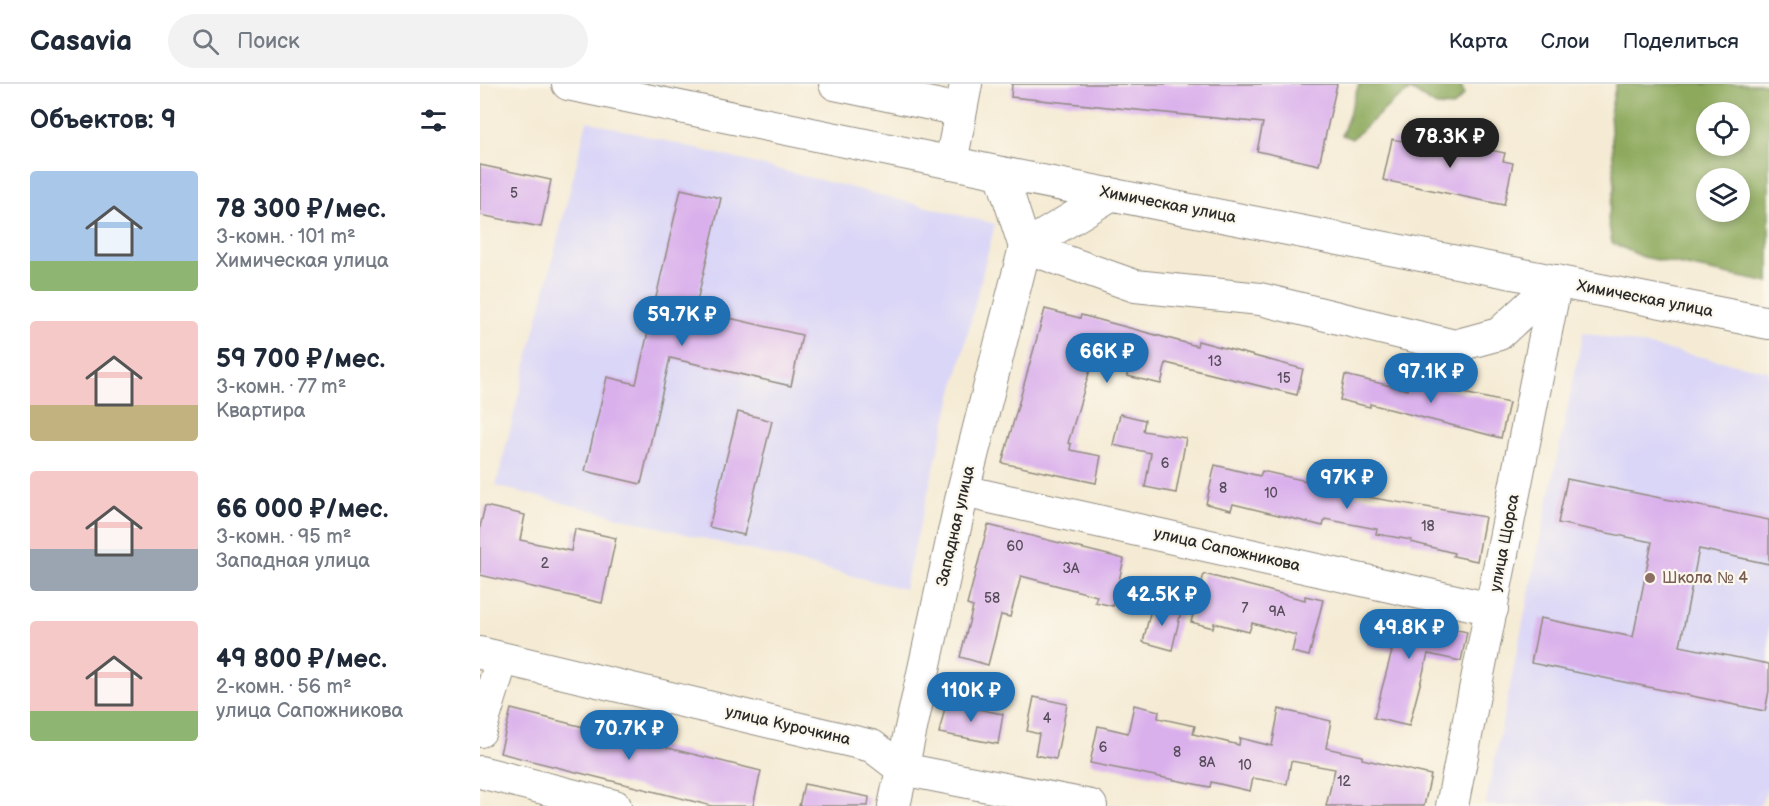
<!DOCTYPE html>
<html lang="ru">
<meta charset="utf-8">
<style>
:root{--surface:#fff;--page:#f2f2f3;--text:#1f2937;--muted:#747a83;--line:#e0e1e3;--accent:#1f6fb2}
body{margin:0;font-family:"Balsamiq Sans",sans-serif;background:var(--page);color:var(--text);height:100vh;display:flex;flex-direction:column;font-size:22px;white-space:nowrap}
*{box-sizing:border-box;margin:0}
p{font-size:20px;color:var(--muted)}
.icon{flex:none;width:33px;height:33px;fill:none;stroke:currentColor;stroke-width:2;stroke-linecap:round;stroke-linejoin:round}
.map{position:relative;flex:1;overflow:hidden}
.panel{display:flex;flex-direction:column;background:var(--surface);width:480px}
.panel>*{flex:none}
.fabs{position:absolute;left:1216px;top:18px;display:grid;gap:12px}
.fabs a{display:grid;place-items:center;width:54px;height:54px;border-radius:50%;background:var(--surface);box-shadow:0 3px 9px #0003;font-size:30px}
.price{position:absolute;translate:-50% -51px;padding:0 14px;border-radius:21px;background:var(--accent);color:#fff;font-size:20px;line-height:39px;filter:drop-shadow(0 2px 3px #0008)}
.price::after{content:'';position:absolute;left:50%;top:36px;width:18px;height:14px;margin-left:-9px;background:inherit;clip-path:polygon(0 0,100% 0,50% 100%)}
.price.active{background:#222;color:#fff}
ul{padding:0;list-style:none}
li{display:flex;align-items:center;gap:18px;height:150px;padding:0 30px}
li span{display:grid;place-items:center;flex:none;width:168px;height:120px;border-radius:6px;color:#555}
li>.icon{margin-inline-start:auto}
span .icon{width:72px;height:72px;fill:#fffc;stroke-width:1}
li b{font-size:26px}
h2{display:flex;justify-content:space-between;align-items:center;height:72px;padding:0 30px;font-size:26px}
header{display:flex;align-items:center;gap:36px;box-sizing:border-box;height:84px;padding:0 30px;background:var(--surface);border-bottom:2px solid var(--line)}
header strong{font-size:28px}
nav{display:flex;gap:33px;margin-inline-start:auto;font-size:21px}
.search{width:420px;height:54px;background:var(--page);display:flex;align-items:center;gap:15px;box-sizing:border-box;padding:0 21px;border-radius:33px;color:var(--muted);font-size:22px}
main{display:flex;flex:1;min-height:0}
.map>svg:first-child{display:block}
.built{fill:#dad6f7}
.forest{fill:#8ca95b;stroke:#5c6a43;stroke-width:1.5;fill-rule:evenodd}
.building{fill:#dab0ec}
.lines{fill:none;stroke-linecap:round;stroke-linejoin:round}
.minor-casing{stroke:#908b80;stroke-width:34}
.minor{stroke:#fff;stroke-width:32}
.education-dot{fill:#8d6e63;stroke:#fbf7ec;stroke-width:2}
.labels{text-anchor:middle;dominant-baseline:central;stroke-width:4.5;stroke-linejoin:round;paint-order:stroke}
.number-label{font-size:14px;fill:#574c5b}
.street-label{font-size:16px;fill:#2b2b2b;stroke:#fbf7ec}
.education-label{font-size:16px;fill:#785e54;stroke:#fbf7ec;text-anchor:start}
</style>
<header>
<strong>Casavia</strong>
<div class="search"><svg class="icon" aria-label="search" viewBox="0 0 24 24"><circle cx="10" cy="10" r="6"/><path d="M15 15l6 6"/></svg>Поиск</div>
<nav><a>Карта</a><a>Слои</a><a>Поделиться</a></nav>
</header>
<main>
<section class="panel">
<h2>Объектов: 9<svg class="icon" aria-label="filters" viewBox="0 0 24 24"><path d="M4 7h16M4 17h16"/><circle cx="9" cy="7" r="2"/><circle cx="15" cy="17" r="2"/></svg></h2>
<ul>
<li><span style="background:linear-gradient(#a9c7e8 75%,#8fb573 0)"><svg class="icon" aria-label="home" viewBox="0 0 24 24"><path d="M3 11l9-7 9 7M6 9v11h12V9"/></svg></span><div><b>78 300 ₽/мес.</b><p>3-комн. · 101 m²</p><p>Химическая улица</p></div></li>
<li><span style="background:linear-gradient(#f6c9c9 70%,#c2b280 0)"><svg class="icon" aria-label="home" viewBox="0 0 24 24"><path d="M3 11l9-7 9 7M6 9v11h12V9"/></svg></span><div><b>59 700 ₽/мес.</b><p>3-комн. · 77 m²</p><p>Квартира</p></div></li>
<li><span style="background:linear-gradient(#f6c9c9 65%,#9aa5b1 0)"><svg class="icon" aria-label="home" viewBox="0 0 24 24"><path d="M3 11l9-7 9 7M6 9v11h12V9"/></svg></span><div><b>66 000 ₽/мес.</b><p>3-комн. · 95 m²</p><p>Западная улица</p></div></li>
<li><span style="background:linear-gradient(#f6c9c9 75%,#8fb573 0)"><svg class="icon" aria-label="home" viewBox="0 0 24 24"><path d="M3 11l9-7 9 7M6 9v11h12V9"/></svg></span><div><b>49 800 ₽/мес.</b><p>2-комн. · 56 m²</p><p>улица Сапожникова</p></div></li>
</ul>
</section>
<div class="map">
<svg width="1289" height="722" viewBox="0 0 1289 722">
<rect width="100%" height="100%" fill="#fbf7ec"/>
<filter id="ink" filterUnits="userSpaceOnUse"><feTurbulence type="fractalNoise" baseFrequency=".0167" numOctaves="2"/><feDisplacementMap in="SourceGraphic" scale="12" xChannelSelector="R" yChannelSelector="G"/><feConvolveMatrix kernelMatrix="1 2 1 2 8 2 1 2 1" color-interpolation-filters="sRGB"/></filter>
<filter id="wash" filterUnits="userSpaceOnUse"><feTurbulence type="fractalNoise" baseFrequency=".008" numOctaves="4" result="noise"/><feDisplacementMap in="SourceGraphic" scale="24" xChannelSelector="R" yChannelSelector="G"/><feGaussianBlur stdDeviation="1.35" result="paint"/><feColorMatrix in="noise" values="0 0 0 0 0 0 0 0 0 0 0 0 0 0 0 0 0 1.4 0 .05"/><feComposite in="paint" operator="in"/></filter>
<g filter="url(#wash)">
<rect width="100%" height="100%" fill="#f5ebd4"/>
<!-- built -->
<g class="built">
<path d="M107 37 515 140 424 505 16 402Z"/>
<path d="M1103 248 1289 287V702L1280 722H1005Z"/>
</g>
<!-- forest -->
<g class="forest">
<path d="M879 0H981L984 11 973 23 956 22 931 6 912 19 872 55 862 51Z"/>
<path d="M1136 0H1289V199L1163 173 1132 159 1128 134 1135 104 1130 29ZM1227 28H1260V62H1227ZM1227 94H1260V128H1227Z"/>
</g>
<g id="blocks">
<!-- building -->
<g class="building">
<path d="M532 0H857L839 81 777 67 783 39 531 13Z"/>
<path d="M940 52 1025 69 1023 77 1033 79 1024 121 903 96 912 55 938 60Z"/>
<path d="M0 81 71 96 61 143 0 131Z"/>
<path d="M201 105 241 114 215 226 322 251 311 302 190 274 161 400 105 387 127 293 156 300Z"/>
<path d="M565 225 600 234 601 231 717 262 718 257 823 285 817 311 686 279 681 300 647 292 651 275 616 266 588 359 591 360 590 366 621 372 616 399 522 379Z"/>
<path d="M865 291 928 306 930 297 1029 319 1021 354 890 320V323L860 316Z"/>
<path d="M258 328 292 337 264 451 229 443Z"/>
<path d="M640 330 665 336 663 347 706 354 696 409 665 403 671 369 633 361Z"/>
<path d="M735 381 780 392 782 387 853 403 852 407 1005 433 997 477 973 472 974 469 931 458 932 456 896 450 897 445 845 435 843 442 753 420 751 426 726 420Z"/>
<path d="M1087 395 1289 436V480L1219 465 1200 562 1289 580V607L1285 627 1051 579 1060 534 1153 553 1172 458 1078 439Z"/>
<path d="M5 422 45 431 40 456 91 467 95 445 136 454 122 519 0 491V443Z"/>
<path d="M508 441 644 475 633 522 615 518 617 512 541 492 530 533 521 531 508 581 480 573 493 523 487 521Z"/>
<path d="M724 490 825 516V512L843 516 829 572 812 568 816 551 772 539 769 548 734 539 733 544 711 538Z"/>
<path d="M672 521 701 528 692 566 663 558Z"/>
<path d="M894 527 987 548 981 577 948 570 929 642 894 634 912 567 887 562Z"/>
<path d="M554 613 587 620 576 675 555 671 559 650 547 647Z"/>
<path d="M467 615 488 620 487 623 523 630 518 660 459 649Z"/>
<path d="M654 621 679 627 678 634 715 642 713 650 759 661 760 654 792 662 799 625 851 637 846 664 882 672V675L951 691 944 722H846L855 685 811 677 807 700 773 694 770 707 731 698 730 703 610 679 618 642 648 649Z"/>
<path d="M31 625 281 687 273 722H232L20 669Z"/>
<path d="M324 700 389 713 388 722H319Z"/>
</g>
</g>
</g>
<g filter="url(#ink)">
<use href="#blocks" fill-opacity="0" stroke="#908b80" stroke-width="1.5"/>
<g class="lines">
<!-- minor casing -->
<g class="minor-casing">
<g id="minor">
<path d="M88 0 521 89 1289 239"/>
<path d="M355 0 480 26"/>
<path d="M471 79 486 0"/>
<path d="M521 89 545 163 632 110"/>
<path d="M483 407 1012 525"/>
<path d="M0 569 392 662 422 685 611 722"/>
<path d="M0 647 22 575"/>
<path d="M0 688 135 722"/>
<path d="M414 722 483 407 545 163 655 202 780 215 975 262 1019 250 1076 197"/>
<path d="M972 722 1076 197"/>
</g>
</g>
<!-- minor -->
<use href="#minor" class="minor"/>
</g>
</g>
<!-- markers -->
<circle class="education-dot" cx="1170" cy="494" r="6"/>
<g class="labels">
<!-- number labels -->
<g class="number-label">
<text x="34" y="109">5</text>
<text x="735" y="277">13</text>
<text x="804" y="294">15</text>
<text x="685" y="379">6</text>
<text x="743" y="404">8</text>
<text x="791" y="409">10</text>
<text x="948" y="442">18</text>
<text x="535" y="462">60</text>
<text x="65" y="479">2</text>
<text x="591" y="484">3А</text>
<text x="512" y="514">58</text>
<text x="765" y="524">7</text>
<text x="797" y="527">9А</text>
<text x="567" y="634">4</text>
<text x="623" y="663">6</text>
<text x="697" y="668">8</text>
<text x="727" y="678">8А</text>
<text x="765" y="681">10</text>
<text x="864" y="697">12</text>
</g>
<!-- street labels -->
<g class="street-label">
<text transform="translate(688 121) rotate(11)">Химическая улица</text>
<text transform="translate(1165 215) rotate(11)">Химическая улица</text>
<text transform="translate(476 442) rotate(-77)">Западная улица</text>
<text transform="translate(1025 459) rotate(-79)">улица Щорса</text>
<text transform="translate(747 466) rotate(13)">улица Сапожникова</text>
<text transform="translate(308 642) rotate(13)">улица Курочкина</text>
</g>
<!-- education labels -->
<g class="education-label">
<text x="1182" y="494">Школа № 4</text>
</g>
</g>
</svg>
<div class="fabs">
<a><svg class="icon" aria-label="locate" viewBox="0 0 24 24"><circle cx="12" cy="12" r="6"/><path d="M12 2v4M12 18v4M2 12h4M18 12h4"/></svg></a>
<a><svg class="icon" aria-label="layers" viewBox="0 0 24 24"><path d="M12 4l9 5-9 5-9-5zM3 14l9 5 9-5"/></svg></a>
</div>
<b class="price active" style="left:970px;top:85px">78.3K ₽</b>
<b class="price" style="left:202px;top:263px">59.7K ₽</b>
<b class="price" style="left:627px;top:300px">66K ₽</b>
<b class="price" style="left:951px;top:320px">97.1K ₽</b>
<b class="price" style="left:867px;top:426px">97K ₽</b>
<b class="price" style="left:682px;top:543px">42.5K ₽</b>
<b class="price" style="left:929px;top:576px">49.8K ₽</b>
<b class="price" style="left:491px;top:639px">110K ₽</b>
<b class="price" style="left:149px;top:677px">70.7K ₽</b>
</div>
</main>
